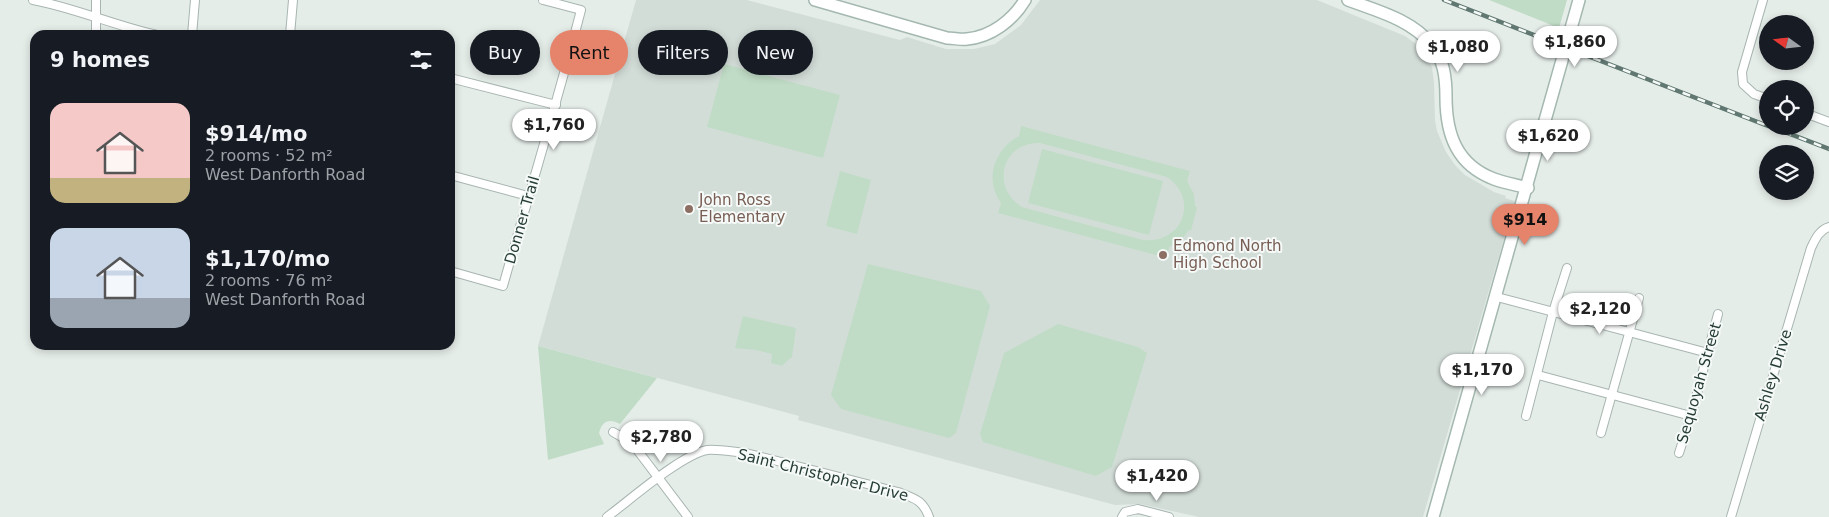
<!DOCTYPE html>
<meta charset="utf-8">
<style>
:root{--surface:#171b24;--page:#242831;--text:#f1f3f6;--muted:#9ea1a6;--accent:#e5836b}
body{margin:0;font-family:"DejaVu Sans",sans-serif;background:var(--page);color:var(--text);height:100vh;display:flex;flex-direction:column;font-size:19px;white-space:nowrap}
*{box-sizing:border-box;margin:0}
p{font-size:16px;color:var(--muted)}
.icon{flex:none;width:28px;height:28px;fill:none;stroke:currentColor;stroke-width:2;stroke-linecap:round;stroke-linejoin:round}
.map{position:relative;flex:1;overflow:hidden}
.panel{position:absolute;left:30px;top:30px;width:425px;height:320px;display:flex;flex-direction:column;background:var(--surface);border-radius:15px;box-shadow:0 2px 8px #0003}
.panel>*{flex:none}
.top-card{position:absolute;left:470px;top:30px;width:475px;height:45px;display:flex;gap:10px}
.needle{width:32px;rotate:285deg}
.tools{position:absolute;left:1759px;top:15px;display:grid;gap:10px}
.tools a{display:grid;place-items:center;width:55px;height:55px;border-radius:50%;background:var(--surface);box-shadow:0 2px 8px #0003;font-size:25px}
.price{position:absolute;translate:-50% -42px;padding:0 11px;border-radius:18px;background:#fff;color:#222;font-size:16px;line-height:32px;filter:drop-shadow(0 1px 2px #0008)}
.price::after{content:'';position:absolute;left:50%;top:30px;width:15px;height:11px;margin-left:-8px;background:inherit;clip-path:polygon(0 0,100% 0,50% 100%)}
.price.active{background:var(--accent);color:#111}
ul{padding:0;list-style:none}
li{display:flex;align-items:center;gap:15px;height:125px;padding:0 20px}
li span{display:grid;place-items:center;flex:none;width:140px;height:100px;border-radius:15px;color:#555}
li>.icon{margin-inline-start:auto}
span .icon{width:60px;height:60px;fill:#fffc;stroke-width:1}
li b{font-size:21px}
h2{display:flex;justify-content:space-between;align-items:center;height:60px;padding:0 20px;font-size:21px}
.tag{padding:0 18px;border-radius:22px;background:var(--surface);box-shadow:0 2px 8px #0003;font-size:18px;line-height:45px}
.tag.active{background:var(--accent);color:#111}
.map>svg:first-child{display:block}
.built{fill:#d3ddd8}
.green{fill:#c0dcc6;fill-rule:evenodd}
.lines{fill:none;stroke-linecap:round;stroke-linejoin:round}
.street-casing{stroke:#a8b5b0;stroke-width:10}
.secondary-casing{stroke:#a4b8b0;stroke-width:14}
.street{stroke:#fff;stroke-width:8}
.secondary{stroke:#fff;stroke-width:11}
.rail-casing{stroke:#607871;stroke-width:4.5}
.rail{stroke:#f5f9f7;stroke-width:2.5;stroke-dasharray:8;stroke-linecap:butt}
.education-dot{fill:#8d6e63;stroke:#f5f9f7;stroke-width:2}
.labels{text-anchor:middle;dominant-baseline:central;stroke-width:4;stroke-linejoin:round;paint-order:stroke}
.education-label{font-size:15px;fill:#785e54;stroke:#f5f9f7;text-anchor:start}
.street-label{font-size:15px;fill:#263d36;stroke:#f5f9f7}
</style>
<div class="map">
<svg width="1829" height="517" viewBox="0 0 1829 517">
<rect width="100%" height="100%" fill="#e5ede9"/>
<!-- built -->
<path class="built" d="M636 0H747L900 40 907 37 946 49H974L995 44 1021 25 1040 0H1317L1405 36 1416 44 1432 67 1434 83 1435 120 1437 131 1446 152 1455 165 1465 175 1494 192 1506 196 1505 198 1515 201 1423 517H1199L1140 504 1115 505 798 420 799 416 538 346Z"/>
<!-- green -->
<g class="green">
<path d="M1489 0H1567L1559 28Z"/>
<path d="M724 64 840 95 823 158 707 127Z"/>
<path d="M1021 126 1190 171 1187 181 1194 194 1195 206 1197 207 1191 231 1189 230 1181 240 1169 247 1167 258 998 213 1001 203C984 179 994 150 1019 136ZM1040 143 1167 177C1200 200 1182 244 1143 240L1022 207C990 187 1002 142 1040 143Z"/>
<path d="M1042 149 1163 181 1149 235 1028 203Z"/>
<path d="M840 171 871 180 857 234 826 226Z"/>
<path d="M868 264 981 291 990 306 956 433 949 438 841 409 831 395Z"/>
<path d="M743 316 796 328 792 357 787 361 782 366 771 363 772 354 756 350 735 348Z"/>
<path d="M1058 324 1138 347 1147 353 1112 467 1096 476 983 442 980 434 1004 353Z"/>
<path d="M538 346 657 378 620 424C609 418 602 421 599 433L604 444 548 460Z"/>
</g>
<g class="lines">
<!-- street casing -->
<g class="street-casing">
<g id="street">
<path d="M33 0C76 8 115 26 157 35"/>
<path d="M1763 0 1742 72 1743 84 1754 94 1768 99"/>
<path d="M96 35V0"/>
<path d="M192 35 195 0"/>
<path d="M290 35 293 0"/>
<path d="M450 78 556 105"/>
<path d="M1805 113 1829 122"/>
<path d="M450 175 528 196"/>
<path d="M450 271 503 286C529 194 557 103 581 10L543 0"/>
<path d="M1497 297 1708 353"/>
<path d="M1538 375 1691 416"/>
<path d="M1526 416 1553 312 1567 268"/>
<path d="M613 432 632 443 688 517"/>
<path d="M1601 433 1639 298"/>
<path d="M1679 453 1691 416 1718 314"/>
<path d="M607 517C630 500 681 455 707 450 720 449 733 452 746 453L898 492C914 498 923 500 929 517"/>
<path d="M1122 517 1125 512 1138 509 1169 517"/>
<path d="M1731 517 1811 248C1815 240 1819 230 1829 227"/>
</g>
</g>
<!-- secondary casing -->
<g class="secondary-casing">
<g id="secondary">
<path d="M815 0 947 38C954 38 961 40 967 39 991 37 1013 20 1025 0"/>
<path d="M1348 0C1377 11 1410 19 1431 44 1444 59 1446 78 1446 97 1446 135 1457 165 1494 179 1505 183 1517 185 1528 188"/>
<path d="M1433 517 1579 0"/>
</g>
</g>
<!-- street -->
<use href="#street" class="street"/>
<!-- secondary -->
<use href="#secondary" class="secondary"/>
<!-- rail casing -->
<g class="rail-casing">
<g id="rail">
<path d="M1444 0 1768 126"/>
<path d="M1769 126 1829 149"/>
</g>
</g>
<!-- rail -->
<use href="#rail" class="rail"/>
</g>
<!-- markers -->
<g class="education-dot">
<circle cx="689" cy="209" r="5"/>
<circle cx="1163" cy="255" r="5"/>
</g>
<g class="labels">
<!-- education labels -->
<g class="education-label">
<text x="699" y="200">John Ross<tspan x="699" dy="17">Elementary</tspan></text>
<text x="1173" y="246">Edmond North<tspan x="1173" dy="17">High School</tspan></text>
</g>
<!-- street labels -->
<g class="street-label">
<text transform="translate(522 220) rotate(-74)">Donner Trail</text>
<text transform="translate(1773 375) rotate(-73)">Ashley Drive</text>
<text transform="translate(1699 383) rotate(-74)">Sequoyah Street</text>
<text transform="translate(823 475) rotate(14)">Saint Christopher Drive</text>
</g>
</g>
</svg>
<div class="tools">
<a><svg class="needle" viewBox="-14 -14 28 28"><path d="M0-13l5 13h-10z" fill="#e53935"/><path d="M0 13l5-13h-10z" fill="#9ea1a6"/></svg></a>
<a><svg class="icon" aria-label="locate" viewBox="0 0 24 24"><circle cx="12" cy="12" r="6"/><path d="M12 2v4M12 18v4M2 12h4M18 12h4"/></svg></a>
<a><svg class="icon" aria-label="layers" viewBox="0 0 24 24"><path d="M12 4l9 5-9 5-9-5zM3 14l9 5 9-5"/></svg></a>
</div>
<b class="price" style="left:1575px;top:68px">$1,860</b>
<b class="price" style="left:1458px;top:73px">$1,080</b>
<b class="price" style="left:554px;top:151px">$1,760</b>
<b class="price" style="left:1548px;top:162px">$1,620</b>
<b class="price active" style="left:1525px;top:246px">$914</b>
<b class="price" style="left:1600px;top:335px">$2,120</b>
<b class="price" style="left:1482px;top:396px">$1,170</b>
<b class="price" style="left:661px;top:463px">$2,780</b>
<b class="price" style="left:1157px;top:502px">$1,420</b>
<div class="top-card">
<a class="tag">Buy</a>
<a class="tag active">Rent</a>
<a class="tag">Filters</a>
<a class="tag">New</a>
</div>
<section class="panel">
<h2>9 homes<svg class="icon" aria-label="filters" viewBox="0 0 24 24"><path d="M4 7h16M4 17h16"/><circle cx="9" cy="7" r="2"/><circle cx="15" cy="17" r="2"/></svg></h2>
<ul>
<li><span style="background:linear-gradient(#f6c9c9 75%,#c2b280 0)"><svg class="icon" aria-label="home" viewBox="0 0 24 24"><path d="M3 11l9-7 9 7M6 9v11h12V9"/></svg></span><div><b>$914/mo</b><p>2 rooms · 52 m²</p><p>West Danforth Road</p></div></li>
<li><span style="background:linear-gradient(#c9d6e8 70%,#9aa5b1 0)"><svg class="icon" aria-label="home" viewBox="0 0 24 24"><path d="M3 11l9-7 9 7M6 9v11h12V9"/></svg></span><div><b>$1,170/mo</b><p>2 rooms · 76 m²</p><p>West Danforth Road</p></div></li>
</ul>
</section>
</div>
